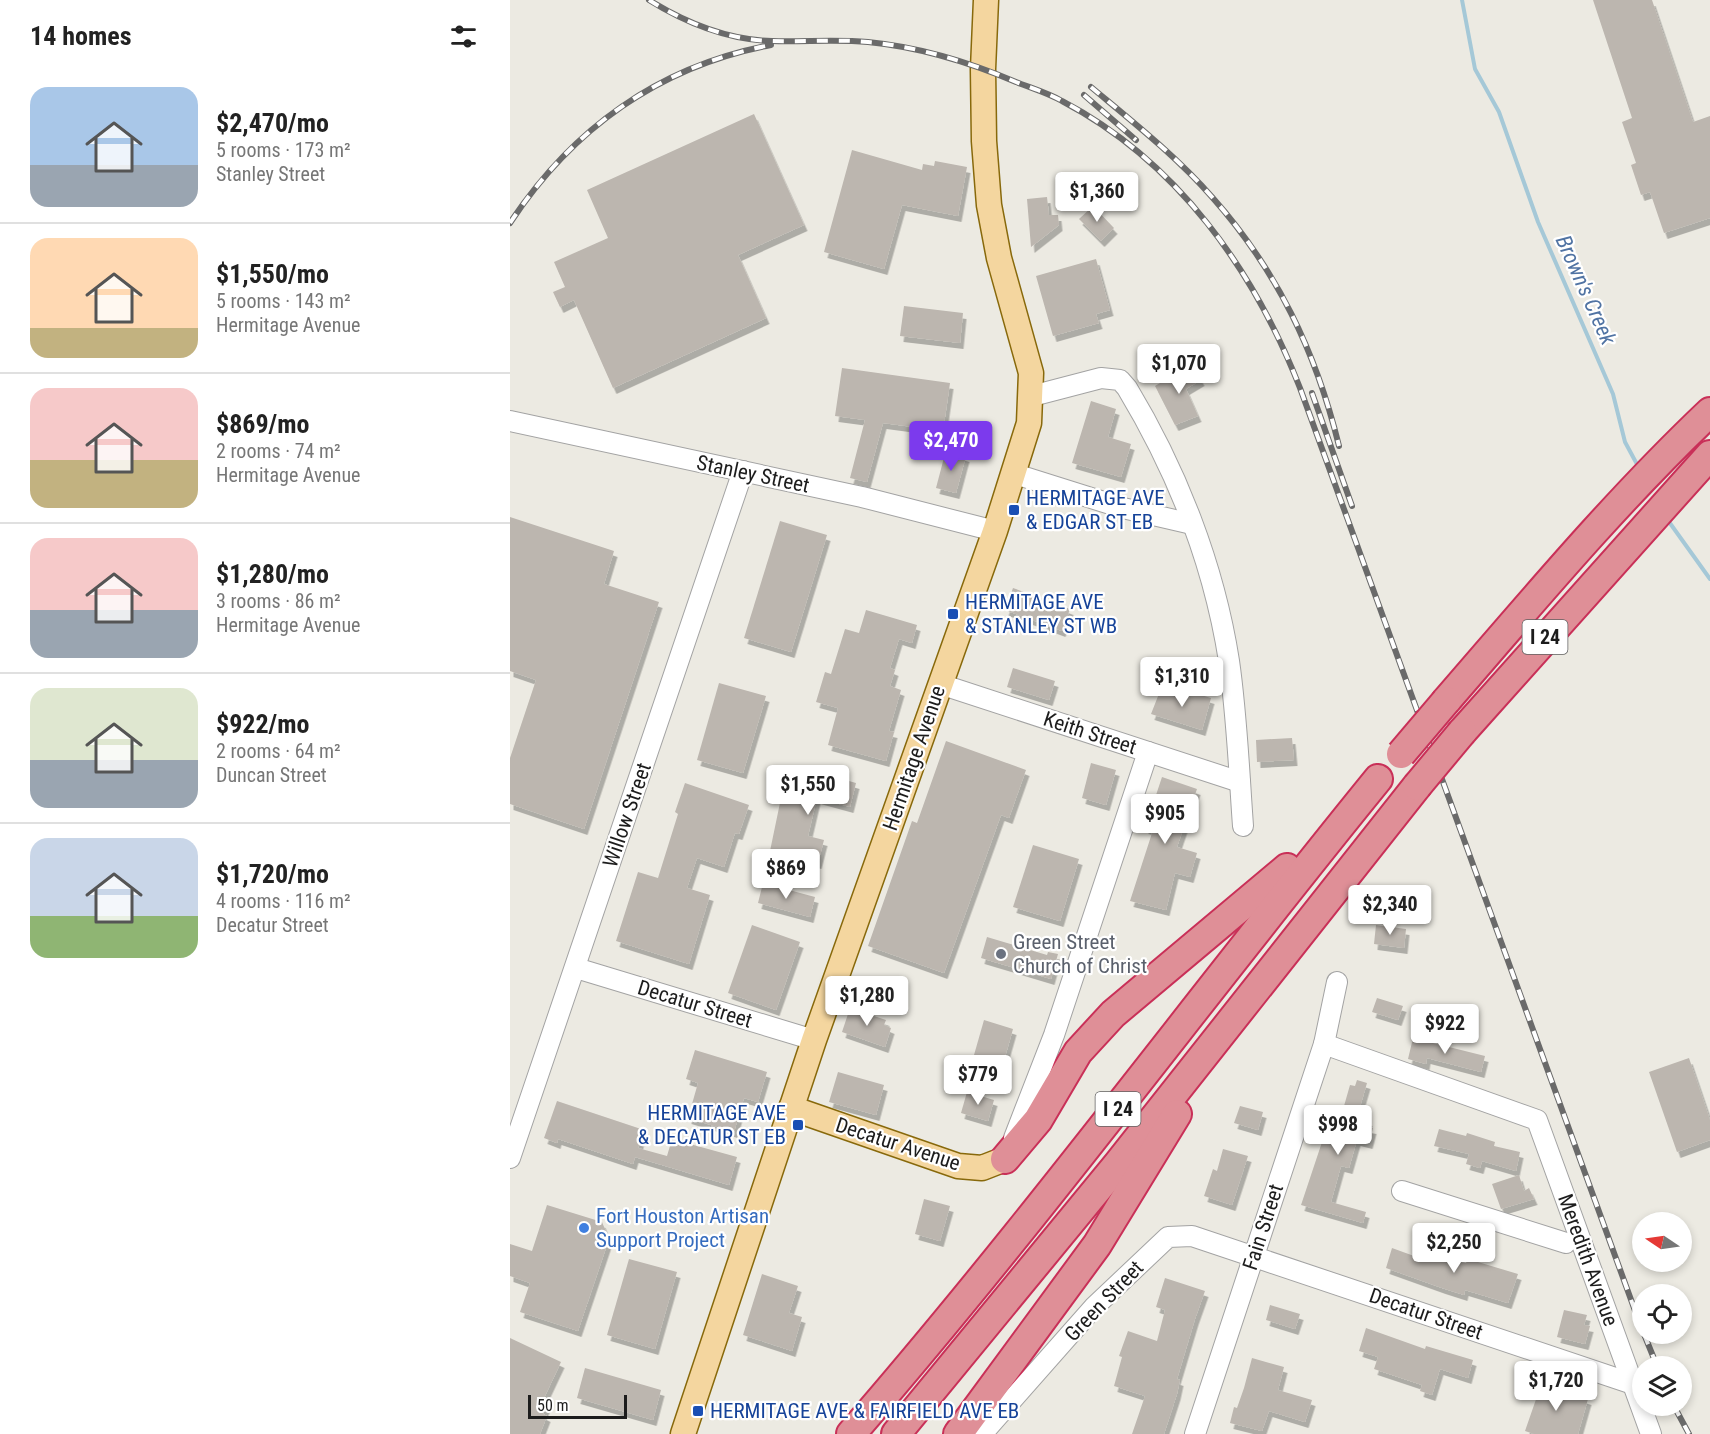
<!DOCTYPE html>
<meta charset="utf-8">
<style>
:root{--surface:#fff;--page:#f6f6f6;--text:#222;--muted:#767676;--line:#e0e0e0;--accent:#7c3aed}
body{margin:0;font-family:"Roboto Condensed",sans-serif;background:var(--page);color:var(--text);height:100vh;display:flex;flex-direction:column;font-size:22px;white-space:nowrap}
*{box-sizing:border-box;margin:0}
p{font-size:20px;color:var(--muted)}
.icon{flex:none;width:33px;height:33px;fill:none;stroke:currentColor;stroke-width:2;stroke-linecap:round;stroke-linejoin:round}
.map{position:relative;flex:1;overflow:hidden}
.side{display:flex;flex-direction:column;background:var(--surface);width:510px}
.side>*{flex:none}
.needle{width:39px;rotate:283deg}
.tools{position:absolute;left:1122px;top:1212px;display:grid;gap:12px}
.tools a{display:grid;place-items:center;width:60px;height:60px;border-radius:50%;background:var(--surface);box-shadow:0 3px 9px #0003;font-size:30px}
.scale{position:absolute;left:18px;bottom:15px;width:99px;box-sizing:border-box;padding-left:6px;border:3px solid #1c1c1c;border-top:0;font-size:16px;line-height:21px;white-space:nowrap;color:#1c1c1c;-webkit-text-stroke:4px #fff;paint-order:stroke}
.price{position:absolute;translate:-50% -51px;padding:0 14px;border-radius:6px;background:#fff;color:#222;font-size:20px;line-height:39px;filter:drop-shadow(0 2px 3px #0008)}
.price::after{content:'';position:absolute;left:50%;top:36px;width:18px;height:14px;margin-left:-9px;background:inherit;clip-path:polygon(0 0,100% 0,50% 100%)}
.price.selected{background:var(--accent);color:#fff}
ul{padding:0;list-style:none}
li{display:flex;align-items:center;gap:18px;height:150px;padding:0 30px}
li+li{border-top:2px solid var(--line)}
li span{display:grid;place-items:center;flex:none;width:168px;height:120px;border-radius:18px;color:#555}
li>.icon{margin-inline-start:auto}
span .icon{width:72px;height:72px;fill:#fffc;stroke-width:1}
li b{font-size:26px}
h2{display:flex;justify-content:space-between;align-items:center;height:72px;padding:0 30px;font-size:26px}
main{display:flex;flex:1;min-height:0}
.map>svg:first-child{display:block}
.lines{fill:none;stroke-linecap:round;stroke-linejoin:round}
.stream{stroke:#a5c8d7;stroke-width:4}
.building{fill:#bcb6af;filter:url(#shadow)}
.minor-casing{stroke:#a3a3a3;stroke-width:22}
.major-casing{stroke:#88690b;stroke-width:27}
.highway-casing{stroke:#c93058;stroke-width:32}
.minor{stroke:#fff;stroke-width:20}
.major{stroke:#f4d69f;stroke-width:24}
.highway{stroke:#df8f97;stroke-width:28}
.rail-casing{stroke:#6a6a6a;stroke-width:6}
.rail{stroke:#fff;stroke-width:4;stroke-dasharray:11;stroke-linecap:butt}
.highway-bridge-casing{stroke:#c93058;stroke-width:32;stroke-linecap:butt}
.highway-bridge{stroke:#df8f97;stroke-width:28}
.transit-dot{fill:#1a4fb4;stroke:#fff;stroke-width:2}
.worship-dot{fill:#6b7280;stroke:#fff;stroke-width:2}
.shop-dot{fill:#3f7fe0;stroke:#fff;stroke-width:2}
.labels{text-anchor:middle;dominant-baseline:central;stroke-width:4.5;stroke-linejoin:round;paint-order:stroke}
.shield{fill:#fff;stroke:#606060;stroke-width:1.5}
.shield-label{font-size:20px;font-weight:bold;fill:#1c1c1c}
.street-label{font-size:21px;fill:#1c1c1c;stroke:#fff}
.transit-label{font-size:21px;fill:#164399;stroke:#fff;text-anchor:start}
.worship-label{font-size:21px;fill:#5b616d;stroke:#fff;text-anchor:start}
.shop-label{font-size:21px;fill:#366cbe;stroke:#fff;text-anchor:start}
.water-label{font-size:22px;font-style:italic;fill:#5073a3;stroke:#fff}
</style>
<main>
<section class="side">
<h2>14 homes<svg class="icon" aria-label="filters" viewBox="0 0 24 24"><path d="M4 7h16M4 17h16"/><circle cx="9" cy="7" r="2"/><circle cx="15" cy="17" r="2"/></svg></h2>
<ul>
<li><span style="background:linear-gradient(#a9c7e8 65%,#9aa5b1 0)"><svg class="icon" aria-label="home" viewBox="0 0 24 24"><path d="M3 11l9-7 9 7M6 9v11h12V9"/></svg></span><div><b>$2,470/mo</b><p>5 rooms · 173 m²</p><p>Stanley Street</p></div></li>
<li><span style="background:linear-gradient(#ffd9b3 75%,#c2b280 0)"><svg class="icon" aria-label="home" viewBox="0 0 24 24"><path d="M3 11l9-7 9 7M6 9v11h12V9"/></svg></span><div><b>$1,550/mo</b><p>5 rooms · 143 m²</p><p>Hermitage Avenue</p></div></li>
<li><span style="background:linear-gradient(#f6c9c9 60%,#c2b280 0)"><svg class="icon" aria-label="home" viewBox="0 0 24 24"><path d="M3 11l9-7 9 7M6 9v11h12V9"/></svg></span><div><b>$869/mo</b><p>2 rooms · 74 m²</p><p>Hermitage Avenue</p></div></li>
<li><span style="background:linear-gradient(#f6c9c9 60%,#9aa5b1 0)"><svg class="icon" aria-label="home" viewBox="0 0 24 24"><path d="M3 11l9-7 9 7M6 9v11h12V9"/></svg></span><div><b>$1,280/mo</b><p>3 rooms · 86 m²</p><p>Hermitage Avenue</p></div></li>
<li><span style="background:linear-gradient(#dfe7d0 60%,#9aa5b1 0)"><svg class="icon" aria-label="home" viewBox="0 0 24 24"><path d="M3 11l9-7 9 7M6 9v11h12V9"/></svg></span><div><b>$922/mo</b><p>2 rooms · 64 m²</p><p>Duncan Street</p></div></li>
<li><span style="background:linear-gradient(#c9d6e8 65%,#8fb573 0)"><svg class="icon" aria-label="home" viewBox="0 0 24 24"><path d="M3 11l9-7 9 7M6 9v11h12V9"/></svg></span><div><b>$1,720/mo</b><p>4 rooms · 116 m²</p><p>Decatur Street</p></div></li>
</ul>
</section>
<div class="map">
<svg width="1200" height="1434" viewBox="0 0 1200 1434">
<defs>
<filter id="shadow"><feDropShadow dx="3.5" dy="6" stdDeviation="0" flood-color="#0004"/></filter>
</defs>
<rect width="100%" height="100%" fill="#eceae2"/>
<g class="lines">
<!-- stream -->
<g class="stream">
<path d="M952 0 965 69 989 112 1028 222 1103 394 1115 442 1129 468"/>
<path d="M1157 519 1200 579"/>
</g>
</g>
<!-- building -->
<g class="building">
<path d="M1083 0H1142L1183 122 1200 116V218L1154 233 1140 192 1131 195 1121 165 1126 163 1112 122 1122 118Z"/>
<path d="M244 114 294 225 228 255 256 318 103 388 64 300 50 307 43 292 55 287 44 262 98 238 77 190Z"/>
<path d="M342 150 412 170 413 164 424 166 425 161 457 167 448 216 392 205 374 269 314 252Z"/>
<path d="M537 197 539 215H548L549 225 521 247 517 199Z"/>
<path d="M583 206 604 228 591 241 569 219Z"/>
<path d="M586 259 600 310 586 314 589 323 543 336 526 276Z"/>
<path d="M394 306 453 313 450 343 390 336Z"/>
<path d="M682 364 691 380 676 389 688 416 665 425 645 386Z"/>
<path d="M332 368 440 383 433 431 373 423 357 482 340 478 355 420 325 416Z"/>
<path d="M581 401 606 409 598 437 621 444 611 477 562 463Z"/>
<path d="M436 450 456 456 446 493 426 488Z"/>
<path d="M0 517 104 551 94 584 149 602 74 829 0 804V758L26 680 0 671Z"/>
<path d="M270 521 317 535 281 652 234 638Z"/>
<path d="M503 588 560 609 552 631 495 610Z"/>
<path d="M356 610 407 625 402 643 389 639 380 668 385 670 380 686 391 690 379 731 384 732 376 761 318 745 328 708 306 702 315 672 321 674 335 629 349 633Z"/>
<path d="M503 668 545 681 539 700 497 687Z"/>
<path d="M209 683 256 696 233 773 187 760Z"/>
<path d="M652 686 680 696 681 692 701 698 692 730 641 714Z"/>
<path d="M782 738 784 760 747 762 746 740Z"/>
<path d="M436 741 516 770 499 818 491 815 434 973 358 946 402 821 407 823Z"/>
<path d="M581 763 606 770 596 805 572 798Z"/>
<path d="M300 770 346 783 340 807 307 798 298 836 314 840 308 863 260 851 271 798 291 802Z"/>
<path d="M652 777 687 789 667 847 687 853 680 877 665 873 656 910 620 901 643 830 635 828Z"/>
<path d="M175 783 239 805 229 834 225 833 214 867 187 858 177 888 200 895 179 964 106 941 128 872 148 878 168 814 165 812Z"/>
<path d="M523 845 569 859 550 921 503 907Z"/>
<path d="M253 883 305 897 300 917 248 903Z"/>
<path d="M242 925 290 942 266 1010 218 993Z"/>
<path d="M866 925 896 929 894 948 864 944Z"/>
<path d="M477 937 537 955 538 952 548 954 541 979 471 958Z"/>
<path d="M867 998 893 1006 888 1020 862 1012Z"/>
<path d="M340 1008 376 1020 374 1025 381 1028 375 1047 332 1032Z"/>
<path d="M474 1020 503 1029 493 1064 464 1055Z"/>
<path d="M903 1038 975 1056 971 1072 917 1058 916 1064 898 1059Z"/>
<path d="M185 1050 257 1072 248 1102 234 1098 224 1132 178 1118 188 1083 176 1079Z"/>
<path d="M1179 1058 1200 1120V1140L1167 1152 1139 1072Z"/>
<path d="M328 1072 374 1085 366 1115 319 1102Z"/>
<path d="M847 1080 857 1083 847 1117 859 1120 857 1127 863 1128 859 1143 847 1140 839 1168 831 1166 821 1202 856 1212 853 1223 791 1205 820 1118 825 1120 827 1112 832 1113 840 1085 845 1086Z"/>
<path d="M457 1092 484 1100 478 1121 451 1113Z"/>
<path d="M47 1101 134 1130 128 1148 157 1156 162 1139 227 1157 219 1185 125 1157 123 1164 48 1139 47 1143 34 1138Z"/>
<path d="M730 1106 753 1112 748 1130 724 1123Z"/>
<path d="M929 1129 956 1136 957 1133 985 1142 984 1146 1010 1152 1006 1171 972 1161 970 1168 956 1164 959 1154 924 1146Z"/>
<path d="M713 1149 738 1156 722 1205 694 1196 703 1169 707 1171Z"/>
<path d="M1009 1175 1014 1191 1019 1188 1024 1199 991 1209 982 1184Z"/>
<path d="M414 1199 440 1206 430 1241 405 1234Z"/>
<path d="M37 1205 92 1222 99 1239 68 1331 10 1312 20 1283 0 1276V1244L22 1251Z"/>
<path d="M907 1246 946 1261 956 1263 958 1259 1008 1274 998 1303 955 1290 954 1295 932 1288 876 1268 882 1248 904 1256Z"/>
<path d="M119 1259 167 1272 145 1349 97 1335Z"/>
<path d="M252 1274 288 1286 279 1313 292 1317 282 1351 233 1335Z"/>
<path d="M655 1278 695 1291 685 1319 667 1379 670 1380 667 1394 654 1434H622L635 1396 604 1386 612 1357 609 1356 618 1331 647 1341 655 1310 646 1307Z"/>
<path d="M760 1305 790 1314 785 1329 756 1320Z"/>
<path d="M1054 1310 1077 1315 1074 1325 1080 1326 1075 1344 1047 1337Z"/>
<path d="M856 1328 915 1349 916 1346 963 1360 958 1378 930 1369 922 1395 910 1391 912 1385 864 1369 868 1357 849 1351Z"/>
<path d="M0 1338 51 1362 34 1398 39 1400 33 1414 37 1416 30 1434H0Z"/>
<path d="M742 1358 774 1367 768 1390 802 1400 795 1422 759 1411 752 1431 720 1423 724 1407 727 1408 734 1388Z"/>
<path d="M75 1368 151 1390 143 1420 67 1398Z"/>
<path d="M1032 1382 1046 1387 1045 1389 1078 1399 1068 1434H1024L1015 1431Z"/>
</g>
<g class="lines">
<!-- minor casing -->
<g class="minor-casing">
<g id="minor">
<path d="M522 396 591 378 610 380 617 388C667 471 704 565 719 661 727 716 729 771 733 826"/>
<path d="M0 421 352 497 485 531"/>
<path d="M505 474 613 508 682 524"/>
<path d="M430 684 730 782"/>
<path d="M66 968 304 1040"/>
<path d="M814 1044 827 982"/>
<path d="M504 1138 544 1035 638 752"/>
<path d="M0 1158 233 471"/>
<path d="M892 1191 1056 1243"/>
<path d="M472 1434 584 1307 658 1237 682 1236 1123 1384"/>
<path d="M685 1434 814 1044 1027 1120 1141 1434"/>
</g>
</g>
<!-- major casing -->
<g class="major-casing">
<g id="major">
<path d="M281 1108 448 1166 472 1168 495 1159"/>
<path d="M173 1434 304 1040 485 531 519 423 521 373 489 258 479 205 474 141 473 69 476 0"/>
</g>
</g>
<!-- highway casing -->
<g class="highway-casing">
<g id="highway">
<path d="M936 701C1021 603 1106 501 1200 412"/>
<path d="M952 732 1200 455"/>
<path d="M495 1159 528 1120 568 1052 603 1014 777 868"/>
<path d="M341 1434C525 1222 691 996 868 779"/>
<path d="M386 1434 608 1164 907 786"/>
<path d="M448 1434 587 1245 667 1114"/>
</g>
</g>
<!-- minor -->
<use href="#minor" class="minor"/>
<!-- major -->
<use href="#major" class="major"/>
<!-- highway -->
<use href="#highway" class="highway"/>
<!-- rail casing -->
<g class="rail-casing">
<g id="rail">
<path d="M139 0C176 23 218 40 262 41 294 42 326 39 358 42 409 47 459 62 506 82 521 88 538 93 552 101 667 161 744 270 790 388L1132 1330"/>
<path d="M581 87C623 122 666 156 702 197 767 270 806 352 829 446"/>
<path d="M574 95 626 140"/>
<path d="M0 223C62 129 149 66 261 45"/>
<path d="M802 393 842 506"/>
<path d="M1134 1334 1147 1366"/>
<path d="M1164 1406 1179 1434"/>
</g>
</g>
<!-- rail -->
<use href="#rail" class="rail"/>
<!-- highway-bridge casing -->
<g class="highway-bridge-casing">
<g id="highway-bridge">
<path d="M891 754 936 701"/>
<path d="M907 786 952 732"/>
</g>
</g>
<!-- highway-bridge -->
<use href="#highway-bridge" class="highway-bridge"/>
</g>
<!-- markers -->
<g class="transit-dot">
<rect x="498" y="504" width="12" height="12" rx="3"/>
<rect x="437" y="608" width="12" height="12" rx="3"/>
<rect x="282" y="1119" width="12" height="12" rx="3"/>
<rect x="182" y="1405" width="12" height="12" rx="3"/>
</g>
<circle class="worship-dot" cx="491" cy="954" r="6"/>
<circle class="shop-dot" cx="74" cy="1228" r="6"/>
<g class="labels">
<!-- shield labels -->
<g class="shield">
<rect x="1012.5" y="620" width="45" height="34" rx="4.5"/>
<rect x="585.5" y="1092" width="45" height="34" rx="4.5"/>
</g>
<g class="shield-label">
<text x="1035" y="637">I 24</text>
<text x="608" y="1109">I 24</text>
</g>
<!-- street labels -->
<g class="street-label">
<text transform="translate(243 474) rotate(12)">Stanley Street</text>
<text transform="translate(580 733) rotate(18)">Keith Street</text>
<text transform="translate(404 758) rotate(-71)">Hermitage Avenue</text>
<text transform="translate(117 815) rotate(-71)">Willow Street</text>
<text transform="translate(185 1004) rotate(17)">Decatur Street</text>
<text transform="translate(388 1144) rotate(18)">Decatur Avenue</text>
<text transform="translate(753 1227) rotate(-72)">Fain Street</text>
<text transform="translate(1078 1260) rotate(70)">Meredith Avenue</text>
<text transform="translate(594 1301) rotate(-46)">Green Street</text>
<text transform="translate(916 1314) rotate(19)">Decatur Street</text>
</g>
<!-- transit labels -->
<g class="transit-label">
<text x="516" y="498">HERMITAGE AVE<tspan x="516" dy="24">&amp; EDGAR ST EB</tspan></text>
<text x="455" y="602">HERMITAGE AVE<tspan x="455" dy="24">&amp; STANLEY ST WB</tspan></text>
<text x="276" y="1113" text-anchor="end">HERMITAGE AVE<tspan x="276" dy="24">&amp; DECATUR ST EB</tspan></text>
<text x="200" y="1411">HERMITAGE AVE &amp; FAIRFIELD AVE EB</text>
</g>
<!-- worship labels -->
<g class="worship-label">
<text x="503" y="942">Green Street<tspan x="503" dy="24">Church of Christ</tspan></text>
</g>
<!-- shop labels -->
<g class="shop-label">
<text x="86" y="1216">Fort Houston Artisan<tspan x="86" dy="24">Support Project</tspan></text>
</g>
<!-- water labels -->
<g class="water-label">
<text transform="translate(1076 290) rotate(66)">Brown's Creek</text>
</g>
</g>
</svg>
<div class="tools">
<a><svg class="needle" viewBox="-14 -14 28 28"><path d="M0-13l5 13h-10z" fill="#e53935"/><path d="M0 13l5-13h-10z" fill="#767676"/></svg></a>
<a><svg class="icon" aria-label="locate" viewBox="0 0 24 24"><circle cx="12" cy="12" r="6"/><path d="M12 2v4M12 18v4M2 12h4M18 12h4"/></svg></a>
<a><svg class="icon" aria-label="layers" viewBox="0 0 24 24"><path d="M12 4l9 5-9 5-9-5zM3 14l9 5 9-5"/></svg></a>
</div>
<div class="scale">50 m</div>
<b class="price" style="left:587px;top:223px">$1,360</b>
<b class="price" style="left:669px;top:395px">$1,070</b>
<b class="price selected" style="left:441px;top:472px">$2,470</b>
<b class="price" style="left:672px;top:708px">$1,310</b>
<b class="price" style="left:298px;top:816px">$1,550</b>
<b class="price" style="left:655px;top:845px">$905</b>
<b class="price" style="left:276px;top:900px">$869</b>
<b class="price" style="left:880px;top:936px">$2,340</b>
<b class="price" style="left:357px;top:1027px">$1,280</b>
<b class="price" style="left:935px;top:1055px">$922</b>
<b class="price" style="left:468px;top:1106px">$779</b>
<b class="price" style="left:828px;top:1156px">$998</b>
<b class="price" style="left:944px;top:1274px">$2,250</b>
<b class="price" style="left:1046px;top:1412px">$1,720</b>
</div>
</main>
